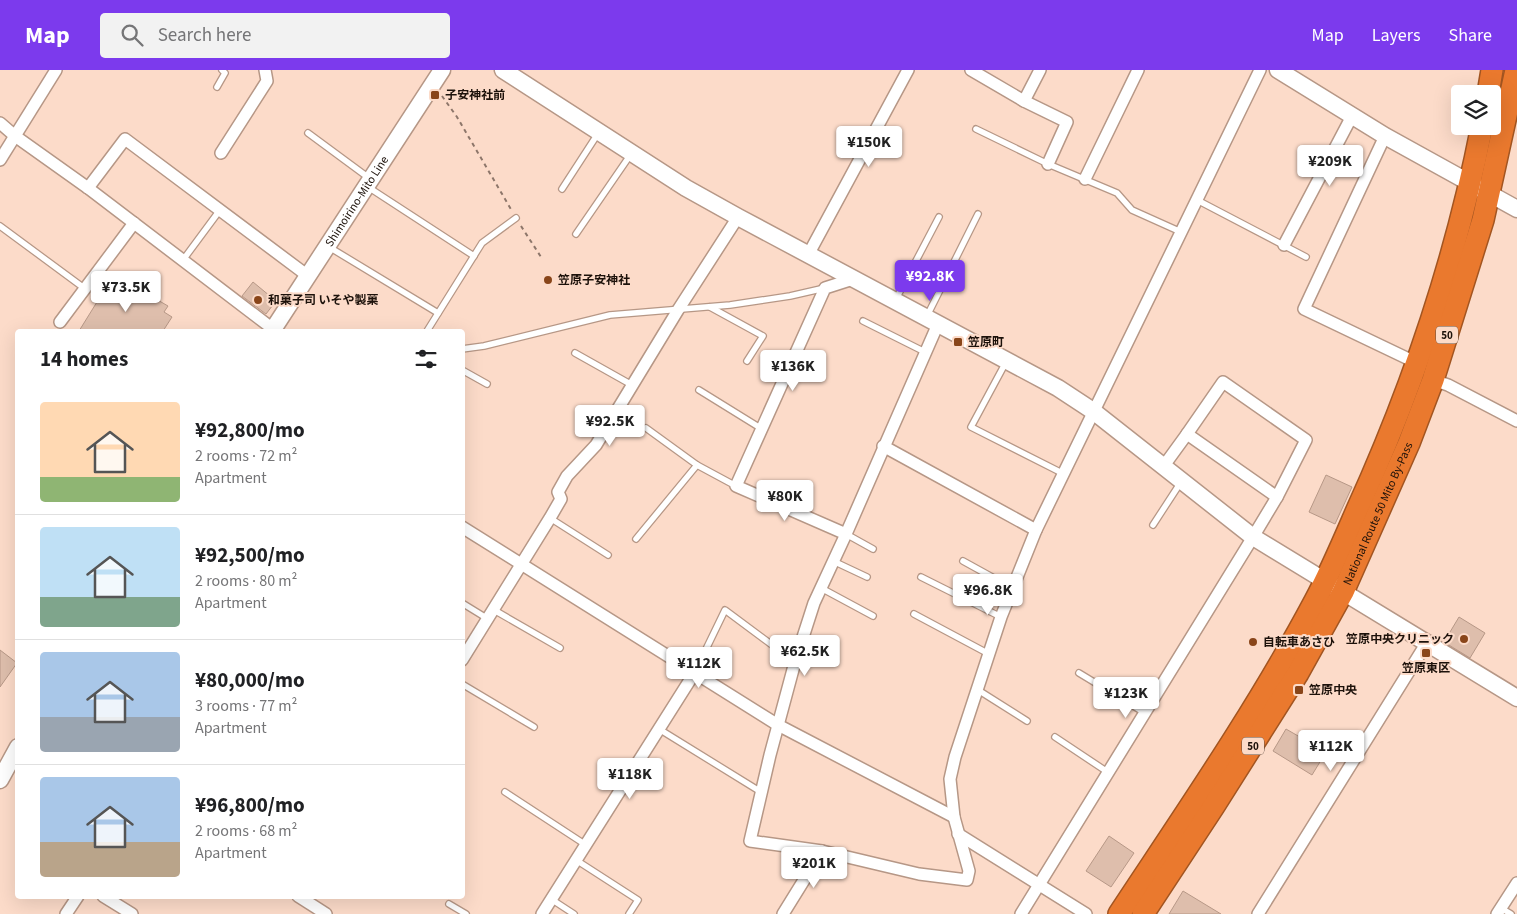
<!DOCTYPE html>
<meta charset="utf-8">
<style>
:root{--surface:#fff;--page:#f2f2f2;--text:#202124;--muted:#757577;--line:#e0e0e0;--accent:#7c3aed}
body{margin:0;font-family:"Source Sans 3","Noto Sans JP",sans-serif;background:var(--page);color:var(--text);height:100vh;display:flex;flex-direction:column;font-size:19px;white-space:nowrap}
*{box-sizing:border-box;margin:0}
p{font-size:16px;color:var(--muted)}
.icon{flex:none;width:28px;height:28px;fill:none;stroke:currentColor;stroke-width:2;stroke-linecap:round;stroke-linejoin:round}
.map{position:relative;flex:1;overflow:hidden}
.side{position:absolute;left:15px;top:259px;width:450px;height:570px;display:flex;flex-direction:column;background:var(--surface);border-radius:5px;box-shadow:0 5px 20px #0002}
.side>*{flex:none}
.fabs{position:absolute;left:1451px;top:15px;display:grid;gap:10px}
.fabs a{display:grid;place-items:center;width:50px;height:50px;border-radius:5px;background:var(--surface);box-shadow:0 5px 20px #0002;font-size:25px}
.price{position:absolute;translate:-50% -42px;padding:0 11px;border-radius:5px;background:#fff;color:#222;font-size:16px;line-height:32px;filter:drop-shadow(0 1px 2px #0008)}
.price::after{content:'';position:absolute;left:50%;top:30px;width:15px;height:11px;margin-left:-8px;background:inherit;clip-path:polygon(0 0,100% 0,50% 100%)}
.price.current{background:var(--accent);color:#fff}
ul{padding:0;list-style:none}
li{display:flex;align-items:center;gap:15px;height:125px;padding:0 25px}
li+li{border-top:1px solid var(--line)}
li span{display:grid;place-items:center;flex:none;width:140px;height:100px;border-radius:5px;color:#555}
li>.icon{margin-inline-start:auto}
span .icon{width:60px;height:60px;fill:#fffc;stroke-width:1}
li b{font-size:21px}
h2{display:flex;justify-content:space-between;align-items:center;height:60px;padding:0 25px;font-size:21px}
header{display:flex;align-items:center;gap:30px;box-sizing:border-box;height:70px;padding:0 25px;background:var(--accent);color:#fff}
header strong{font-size:24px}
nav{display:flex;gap:28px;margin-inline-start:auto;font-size:18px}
.search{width:350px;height:45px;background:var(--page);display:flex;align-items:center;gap:12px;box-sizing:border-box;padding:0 18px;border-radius:5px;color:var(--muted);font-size:19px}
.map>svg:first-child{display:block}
.building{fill:#debeac;stroke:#b79887}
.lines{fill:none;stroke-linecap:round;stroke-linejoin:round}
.lane-casing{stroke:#b69786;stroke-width:8}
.street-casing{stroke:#b69786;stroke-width:14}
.secondary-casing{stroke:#b69786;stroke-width:19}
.highway-casing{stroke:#a25521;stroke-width:24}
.path{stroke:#8d766a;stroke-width:2;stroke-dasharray:4 4;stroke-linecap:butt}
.lane{stroke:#fff;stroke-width:5.5}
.street{stroke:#fff;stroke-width:11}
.secondary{stroke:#fff;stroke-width:16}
.highway{stroke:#ea792e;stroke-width:21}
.poi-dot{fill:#894519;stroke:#fcdbc9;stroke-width:2}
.labels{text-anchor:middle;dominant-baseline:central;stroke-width:4;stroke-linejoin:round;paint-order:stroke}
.shield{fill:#fcdbc9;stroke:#5f4e43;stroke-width:1}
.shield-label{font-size:11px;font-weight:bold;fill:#1c110a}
.poi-label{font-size:12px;font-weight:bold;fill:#1c110a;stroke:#fcdbc9;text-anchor:start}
.street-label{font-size:12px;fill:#1c110a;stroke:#fcdbc9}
</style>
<header>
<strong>Map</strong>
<div class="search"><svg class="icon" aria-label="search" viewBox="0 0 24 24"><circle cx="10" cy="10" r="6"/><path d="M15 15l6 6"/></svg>Search here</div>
<nav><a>Map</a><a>Layers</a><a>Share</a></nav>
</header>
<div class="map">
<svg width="1517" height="844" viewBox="0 0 1517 844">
<rect width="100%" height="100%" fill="#fcdbc9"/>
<!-- building -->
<g class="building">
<path d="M110 211 144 232 149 225 168 236 164 242 172 247 163 261H79Z"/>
<path d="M253 212 276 231 266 244 242 226Z"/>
<path d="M1326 405 1352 417 1335 454 1309 442Z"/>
<path d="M1459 547 1485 563 1470 588 1444 572Z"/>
<path d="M0 580 17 593 0 617Z"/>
<path d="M1286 659 1326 682 1312 705 1273 681Z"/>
<path d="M1109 766 1134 783 1111 817 1086 801Z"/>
<path d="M1183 821 1221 844H1169Z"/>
</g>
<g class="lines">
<!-- lane casing -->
<g class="lane-casing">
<g id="lane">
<path d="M217 17 225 3 222 0"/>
<path d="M976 59 1048 94 1117 123 1132 140 1181 162"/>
<path d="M308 63 369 108"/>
<path d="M368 117 474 186"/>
<path d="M562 119 599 62"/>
<path d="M1197 130 1306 187"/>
<path d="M0 156 84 218"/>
<path d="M576 164 631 84"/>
<path d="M329 177 438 243"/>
<path d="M183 190 220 140"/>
<path d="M896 229 939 147"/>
<path d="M710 237 763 266 747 291"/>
<path d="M927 246 978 144"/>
<path d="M863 251 925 282"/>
<path d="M427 261 482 173 516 148"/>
<path d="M462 279 484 276 610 245 730 235 790 226 825 218"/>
<path d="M575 283 632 315"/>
<path d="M1006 292 971 357 1064 404"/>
<path d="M462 300 487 314"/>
<path d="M699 320 762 359"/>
<path d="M646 358 697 395 736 416"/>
<path d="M550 448 608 485"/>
<path d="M1153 455 1181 412"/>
<path d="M846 464 873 479"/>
<path d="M636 469 697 395"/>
<path d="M833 491 867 507"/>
<path d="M963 491 1012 518"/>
<path d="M921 507 1001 547"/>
<path d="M821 518 873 546"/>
<path d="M462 533 488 549"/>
<path d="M494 540 560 578"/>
<path d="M914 544 989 584"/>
<path d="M695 602 725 540 795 592"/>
<path d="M1079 603 1145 643"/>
<path d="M462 614 534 657"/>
<path d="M978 620 1027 651"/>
<path d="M659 659 761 722"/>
<path d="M1055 667 1109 703"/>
<path d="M505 722 586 775"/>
<path d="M576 790 638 830 629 844"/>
<path d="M551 829 574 844"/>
<path d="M449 834 466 844"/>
<path d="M1501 838 1511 844"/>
</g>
</g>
<!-- street casing -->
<g class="street-casing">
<g id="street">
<path d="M971 0 1024 31 1067 52 1048 94"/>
<path d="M1024 31 1040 0"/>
<path d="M0 53 15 66 88 118 273 259"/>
<path d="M1385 66 1304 239 1417 293"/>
<path d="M221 83 267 11 265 0"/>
<path d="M0 90 56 0"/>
<path d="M1085 109 1138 0"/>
<path d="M88 118 125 69 308 206"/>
<path d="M1284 175 1352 46"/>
<path d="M808 185 908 0"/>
<path d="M60 252 134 153"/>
<path d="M938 254 846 464 814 533 795 592 770 685 750 771 822 781 919 804 967 810 969 801 954 747 950 709 955 687 1001 547 1036 460 1260 0"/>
<path d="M1433 310 1448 315 1517 351"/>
<path d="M1187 364 1277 427"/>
<path d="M883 376 1036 460"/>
<path d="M462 457 778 655 954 747"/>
<path d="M846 464 736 416 825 218 853 209"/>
<path d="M462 590 550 448 561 429 558 422 567 406 596 375 678 240 738 147"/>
<path d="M958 764 1086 844"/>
<path d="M103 826 132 844"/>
<path d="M298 826 326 844"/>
<path d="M66 844 78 826"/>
<path d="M542 844 695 602"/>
<path d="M783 844 822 781"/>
<path d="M1021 844 1253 467 1277 427 1306 370 1223 312 1187 364 1163 397"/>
<path d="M1258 844 1426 574"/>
<path d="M1497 844 1517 813"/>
</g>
</g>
<!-- secondary casing -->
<g class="secondary-casing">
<g id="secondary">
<path d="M503 0 686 118 738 147 1058 318 1093 341 1253 467 1517 628"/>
<path d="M1278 0 1385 66 1517 139"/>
<path id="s1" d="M272 261 442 0"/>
<path d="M0 710 18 677"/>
</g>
</g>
<!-- highway casing -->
<g class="highway-casing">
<g id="highway">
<path d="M1488 24 1492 0"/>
<path d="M1119 844C1187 741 1257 640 1315 531 1331 501 1344 470 1357 440 1413 317 1456 189 1482 56"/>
<path id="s2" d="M1143 844 1214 736 1298 603 1343 522 1409 373 1433 310 1483 150 1516 0"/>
</g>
</g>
<!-- path -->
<g class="path">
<path d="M442 26 457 47 512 141"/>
<path d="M521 156 541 187"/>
</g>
<!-- lane -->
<use href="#lane" class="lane"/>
<!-- street -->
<use href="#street" class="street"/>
<!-- secondary -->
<use href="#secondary" class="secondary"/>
<!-- highway -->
<use href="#highway" class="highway"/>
</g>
<!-- markers -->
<g class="poi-dot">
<rect x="430" y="20" width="10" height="10" rx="2.5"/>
<circle cx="548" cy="210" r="5"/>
<circle cx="258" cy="230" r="5"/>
<rect x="953" y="267" width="10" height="10" rx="2.5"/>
<circle cx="1464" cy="569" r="5"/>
<circle cx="1253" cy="572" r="5"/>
<rect x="1421" y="578" width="10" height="10" rx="2.5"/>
<rect x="1294" y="615" width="10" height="10" rx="2.5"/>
</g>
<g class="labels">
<!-- shield labels -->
<g class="shield">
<rect x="1436" y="256.5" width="22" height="17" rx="4"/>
<rect x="1242" y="667.5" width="22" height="17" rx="4"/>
</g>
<g class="shield-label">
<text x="1447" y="265">50</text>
<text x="1253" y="676">50</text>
</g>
<!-- poi labels -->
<g class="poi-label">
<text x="445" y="25">子安神社前</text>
<text x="558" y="210">笠原子安神社</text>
<text x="268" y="230">和菓子司 いそや製菓</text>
<text x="968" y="272">笠原町</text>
<text x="1454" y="569" text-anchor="end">笠原中央クリニック</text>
<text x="1263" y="572">自転車あさひ</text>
<text x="1426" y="598" text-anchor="middle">笠原東区</text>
<text x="1309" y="620">笠原中央</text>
</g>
<!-- street labels -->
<g class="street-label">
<text stroke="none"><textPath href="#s1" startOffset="155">Shimoirino-Mito Line</textPath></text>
<text stroke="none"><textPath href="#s2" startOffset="465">National Route 50 Mito By-Pass</textPath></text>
</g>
</g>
</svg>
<div class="fabs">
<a><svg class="icon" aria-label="layers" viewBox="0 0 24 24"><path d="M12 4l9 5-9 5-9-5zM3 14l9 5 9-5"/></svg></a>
</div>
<b class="price" style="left:869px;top:98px">¥150K</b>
<b class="price" style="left:1330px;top:117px">¥209K</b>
<b class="price current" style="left:930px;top:232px">¥92.8K</b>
<b class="price" style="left:126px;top:243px">¥73.5K</b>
<b class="price" style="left:793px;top:322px">¥136K</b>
<b class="price" style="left:610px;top:377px">¥92.5K</b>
<b class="price" style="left:785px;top:452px">¥80K</b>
<b class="price" style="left:988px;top:546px">¥96.8K</b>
<b class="price" style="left:805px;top:607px">¥62.5K</b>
<b class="price" style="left:699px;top:619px">¥112K</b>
<b class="price" style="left:1126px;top:649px">¥123K</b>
<b class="price" style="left:1331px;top:702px">¥112K</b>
<b class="price" style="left:630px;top:730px">¥118K</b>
<b class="price" style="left:814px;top:819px">¥201K</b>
<section class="side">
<h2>14 homes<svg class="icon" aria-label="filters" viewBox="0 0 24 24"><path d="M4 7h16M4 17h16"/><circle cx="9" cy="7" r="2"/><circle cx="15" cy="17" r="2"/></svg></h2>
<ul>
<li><span style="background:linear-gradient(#ffd9b3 75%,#8fb573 0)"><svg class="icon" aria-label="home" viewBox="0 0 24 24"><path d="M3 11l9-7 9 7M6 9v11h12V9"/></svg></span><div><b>¥92,800/mo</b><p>2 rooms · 72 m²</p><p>Apartment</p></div></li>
<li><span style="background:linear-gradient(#bfe0f5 70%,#7fa58c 0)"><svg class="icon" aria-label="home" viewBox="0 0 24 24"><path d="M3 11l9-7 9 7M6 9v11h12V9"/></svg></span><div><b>¥92,500/mo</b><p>2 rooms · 80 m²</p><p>Apartment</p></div></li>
<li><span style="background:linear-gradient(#a9c7e8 65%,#9aa5b1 0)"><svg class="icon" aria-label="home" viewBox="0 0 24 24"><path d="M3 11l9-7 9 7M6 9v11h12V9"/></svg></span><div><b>¥80,000/mo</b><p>3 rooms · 77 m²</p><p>Apartment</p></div></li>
<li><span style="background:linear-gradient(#a9c7e8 65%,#b9a48a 0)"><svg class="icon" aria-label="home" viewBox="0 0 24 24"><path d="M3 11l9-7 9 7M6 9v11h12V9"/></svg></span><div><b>¥96,800/mo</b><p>2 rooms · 68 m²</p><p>Apartment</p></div></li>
</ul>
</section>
</div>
